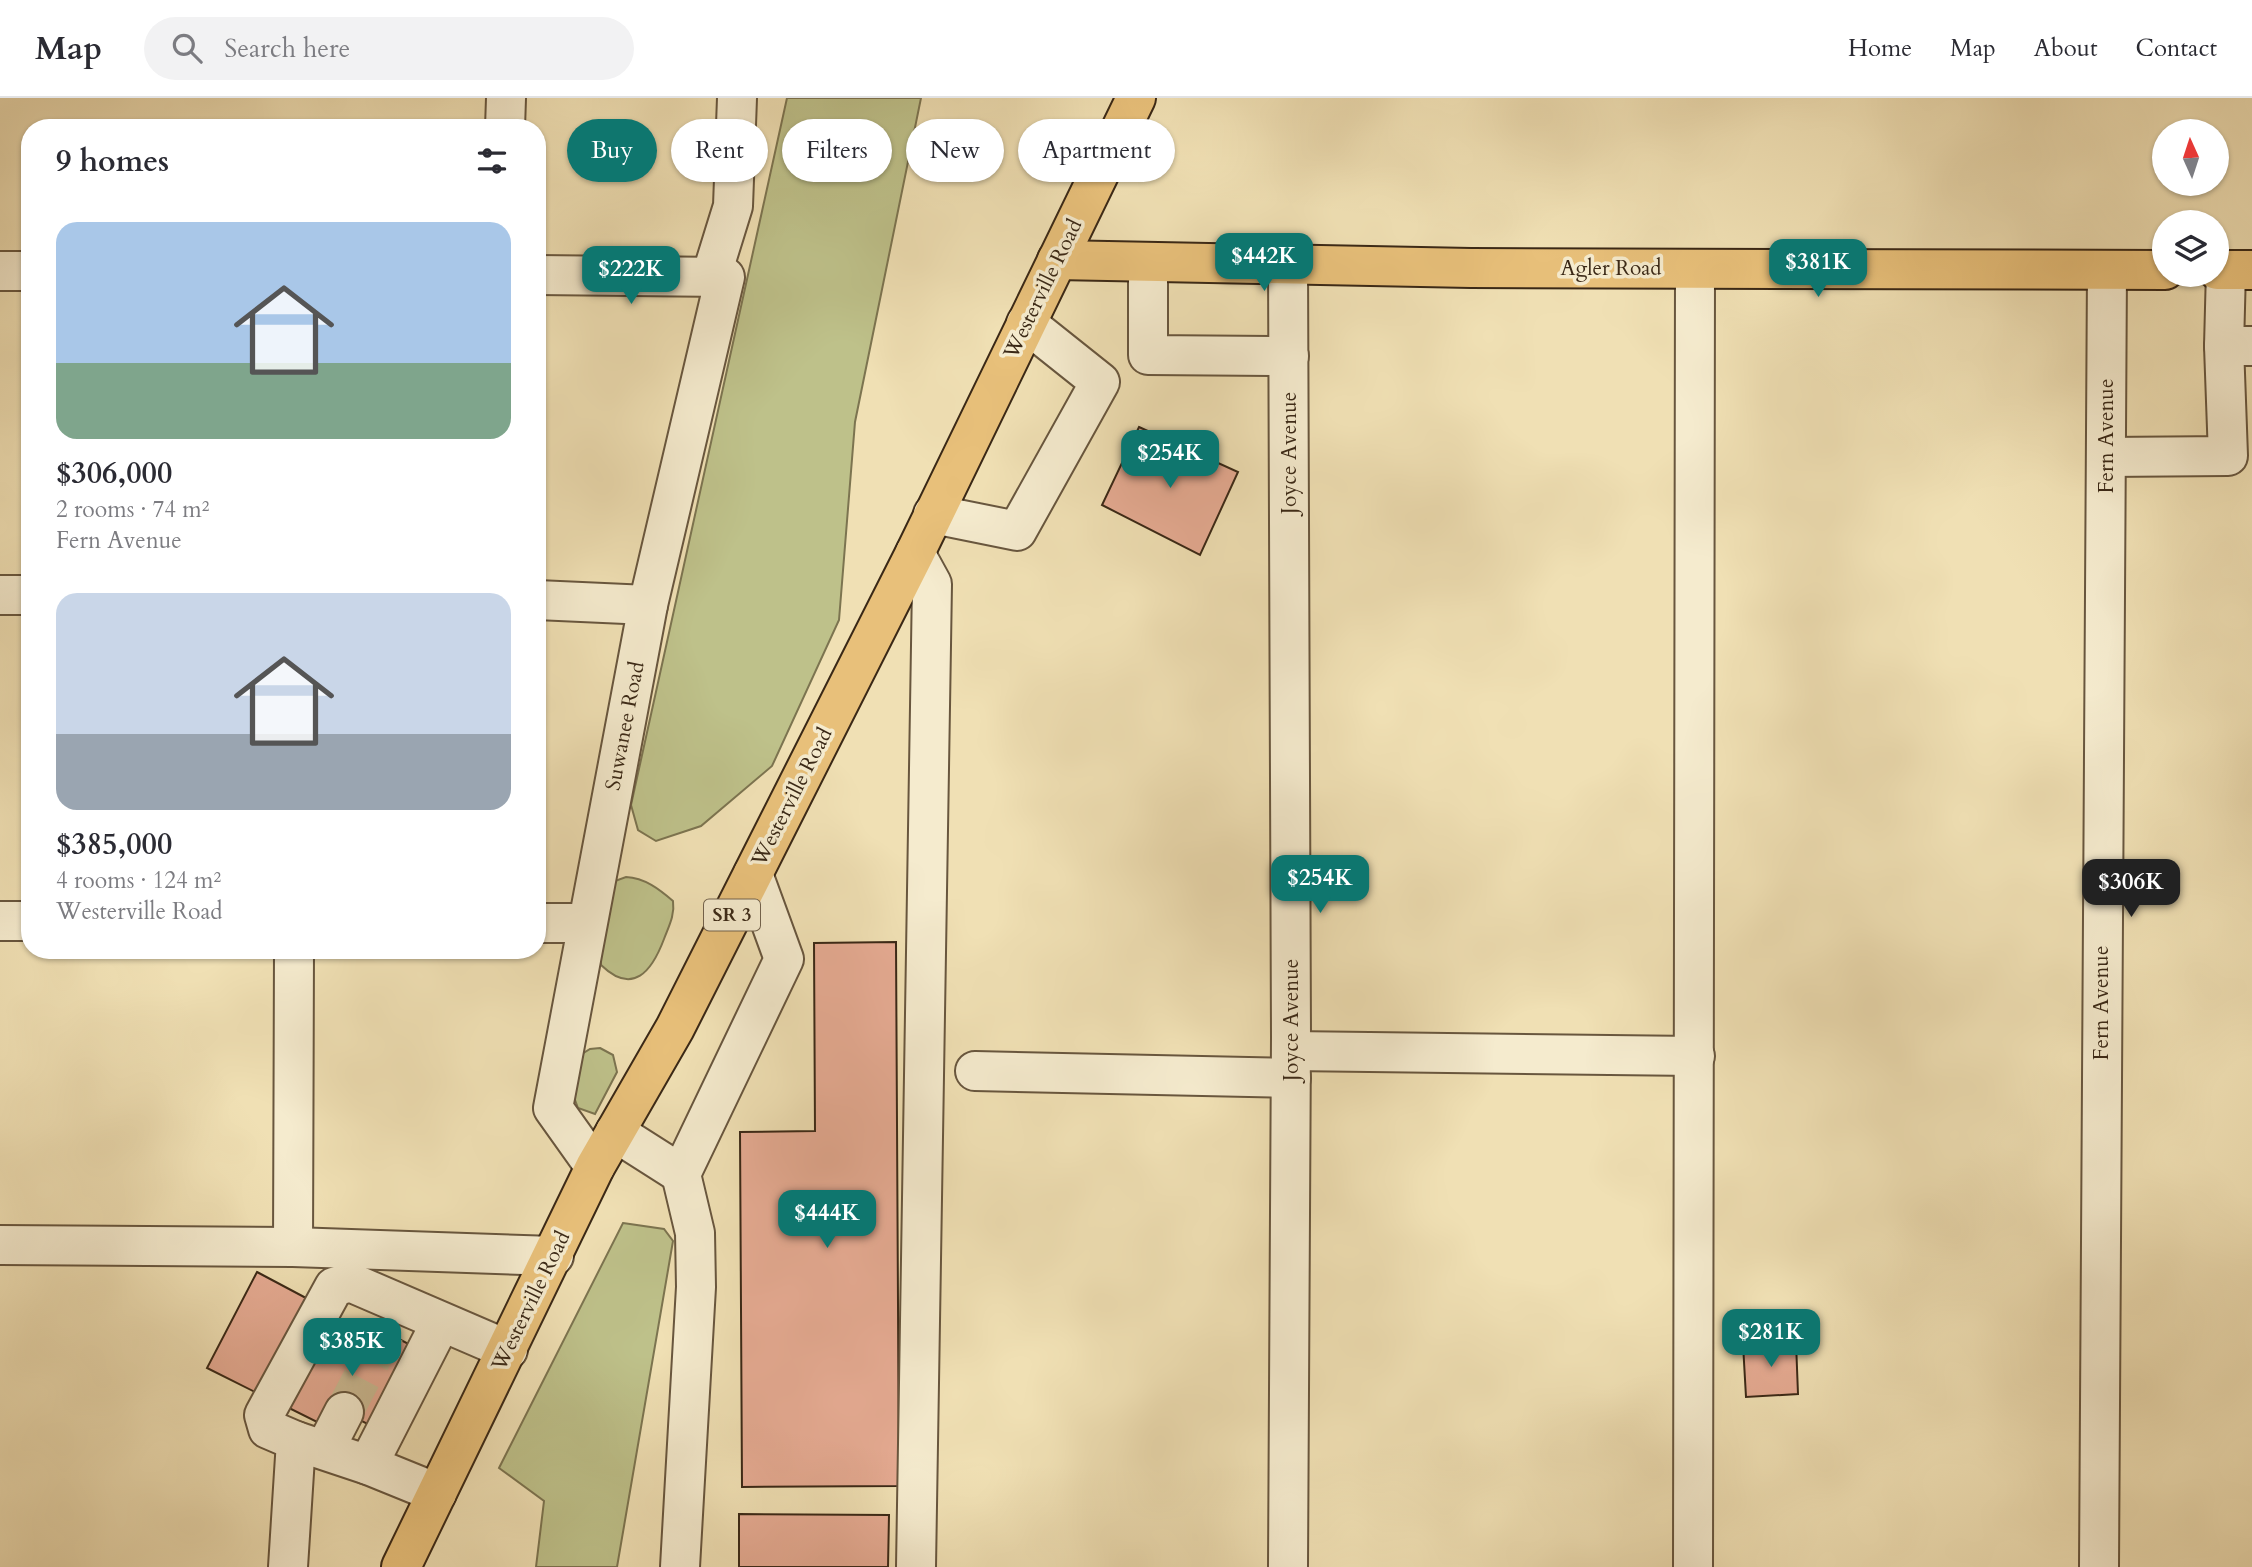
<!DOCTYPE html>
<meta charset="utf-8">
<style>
:root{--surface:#fff;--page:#f2f2f3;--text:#2b2b33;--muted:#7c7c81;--line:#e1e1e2;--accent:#0f766e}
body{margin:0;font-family:Cardo,serif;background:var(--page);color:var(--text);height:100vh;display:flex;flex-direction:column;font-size:26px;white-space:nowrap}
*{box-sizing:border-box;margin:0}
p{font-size:23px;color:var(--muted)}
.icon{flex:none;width:38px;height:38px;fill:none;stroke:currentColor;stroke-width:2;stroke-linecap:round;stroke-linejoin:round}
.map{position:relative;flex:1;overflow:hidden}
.drawer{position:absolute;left:21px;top:21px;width:525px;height:840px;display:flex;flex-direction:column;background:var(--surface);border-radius:28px;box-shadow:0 2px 5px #0004}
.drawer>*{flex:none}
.banner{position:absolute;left:567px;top:21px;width:665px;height:63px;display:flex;gap:14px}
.needle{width:46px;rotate:357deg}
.fabs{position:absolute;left:2152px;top:21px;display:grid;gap:14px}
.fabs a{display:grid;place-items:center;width:77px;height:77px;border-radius:50%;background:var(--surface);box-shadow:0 2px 5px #0004;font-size:35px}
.price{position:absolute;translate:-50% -60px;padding:0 16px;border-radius:14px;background:var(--accent);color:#fff;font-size:23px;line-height:46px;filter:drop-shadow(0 2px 4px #0008)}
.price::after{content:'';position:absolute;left:50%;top:42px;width:21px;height:16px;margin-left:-10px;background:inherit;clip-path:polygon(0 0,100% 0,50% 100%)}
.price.selected{background:#222;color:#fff}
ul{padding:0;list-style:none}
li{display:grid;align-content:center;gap:14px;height:371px;padding:0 35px}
li span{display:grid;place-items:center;height:217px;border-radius:21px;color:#555}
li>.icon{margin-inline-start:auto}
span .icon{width:126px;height:126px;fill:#fffc;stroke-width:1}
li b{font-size:30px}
h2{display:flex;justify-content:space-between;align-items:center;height:84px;padding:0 35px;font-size:30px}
.chip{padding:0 24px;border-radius:32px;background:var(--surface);box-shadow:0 2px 5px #0004;font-size:24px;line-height:63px}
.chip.selected{background:var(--accent);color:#fff}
header{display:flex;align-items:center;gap:42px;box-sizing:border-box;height:98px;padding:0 35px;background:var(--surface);border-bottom:2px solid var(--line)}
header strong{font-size:33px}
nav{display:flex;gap:38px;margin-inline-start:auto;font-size:24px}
.search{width:490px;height:63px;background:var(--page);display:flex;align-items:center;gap:18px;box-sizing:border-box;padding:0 24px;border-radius:38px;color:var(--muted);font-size:26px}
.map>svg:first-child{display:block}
.green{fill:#bec18a;stroke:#7c7450;stroke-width:2}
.building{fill:#e6ab93;stroke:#3a2816;stroke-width:2}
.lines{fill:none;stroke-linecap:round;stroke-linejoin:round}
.minor-tunnel{stroke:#ccbb94;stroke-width:38;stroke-dasharray:38 19;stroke-linecap:butt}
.minor-casing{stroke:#68563e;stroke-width:42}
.major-casing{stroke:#3a2816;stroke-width:42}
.minor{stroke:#f5ebce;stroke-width:38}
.major{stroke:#e8c07a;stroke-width:38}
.labels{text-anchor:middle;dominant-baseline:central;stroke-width:7;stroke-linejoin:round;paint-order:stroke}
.shield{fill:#f5ebce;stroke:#72624d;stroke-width:2}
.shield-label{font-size:19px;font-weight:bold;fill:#3a2816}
.street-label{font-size:21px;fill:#3a2816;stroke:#f5ebce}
</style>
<header>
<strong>Map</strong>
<div class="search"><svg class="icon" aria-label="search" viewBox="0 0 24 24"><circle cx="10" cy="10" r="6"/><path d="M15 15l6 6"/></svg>Search here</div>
<nav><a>Home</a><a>Map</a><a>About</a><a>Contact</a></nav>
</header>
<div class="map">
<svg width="2252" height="1469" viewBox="0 0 2252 1469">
<rect width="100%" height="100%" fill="#f0e0b4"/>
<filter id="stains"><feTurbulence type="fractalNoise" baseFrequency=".00286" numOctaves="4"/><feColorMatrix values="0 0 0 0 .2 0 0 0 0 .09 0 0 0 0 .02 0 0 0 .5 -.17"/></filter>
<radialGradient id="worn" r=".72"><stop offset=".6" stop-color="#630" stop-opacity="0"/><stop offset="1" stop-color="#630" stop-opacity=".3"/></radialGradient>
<!-- green -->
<g class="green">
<path d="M787 0H921L855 324 839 522 772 668 701 728 656 743 638 732 631 707Z"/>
<path d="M626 779C645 780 659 791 673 803 675 817 669 828 664 841 652 873 633 898 601 867L600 850 615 783Z"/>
<path d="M600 950 613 957 617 974 595 1016 578 1010 572 994 582 956 590 951Z"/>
<path d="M623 1125 664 1131 673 1143 617 1469H536L544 1403 499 1370Z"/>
</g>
<!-- building -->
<g class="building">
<path d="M1139 329 1238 374 1200 457 1102 407Z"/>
<path d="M896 844 899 1388 742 1389 740 1034 815 1033 814 845Z"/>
<path d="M257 1174 306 1200 257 1295 207 1270Z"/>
<path d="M324 1228 370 1252 380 1231 420 1252 379 1332 335 1309 325 1328 283 1307Z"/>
<path d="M1796 1244 1798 1296 1746 1299 1743 1246Z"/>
<path d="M739 1416 889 1417 888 1469H739Z"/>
</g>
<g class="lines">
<!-- minor-tunnel -->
<path class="minor-tunnel" d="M344 1314 386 1234"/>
<!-- minor casing -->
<g class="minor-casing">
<g id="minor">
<path d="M505 30 506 0"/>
<path d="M1148 164V257L1289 258"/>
<path d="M2226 172 2224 248H2252"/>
<path d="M0 173H30"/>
<path d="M537 177 725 179 648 507 553 1010 595 1069"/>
<path d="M711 179 733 108 737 0"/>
<path d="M2106 359 2228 358 2224 248"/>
<path d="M933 416 1017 433 1100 284 1026 225"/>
<path d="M915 455 932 486 916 1469"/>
<path d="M0 497H30"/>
<path d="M537 502 648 507"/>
<path d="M0 823H30"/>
<path d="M537 825H587"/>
<path d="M1291 953 1695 958"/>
<path d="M975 973 1291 980"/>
<path d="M615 1034 681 1076 784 861 753 776"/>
<path d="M0 1147 293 1149 554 1158"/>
<path d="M293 1149 294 852"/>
<path d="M296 1343 368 1367 440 1226"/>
<path d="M325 1351 344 1314"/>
<path d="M368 1367 437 1395"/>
<path d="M288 1469 296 1343 268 1331 264 1317 334 1189 350 1184 508 1252"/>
<path d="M680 1469 696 1189 695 1135 681 1076"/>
<path d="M1288 1469 1291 939 1288 166"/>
<path d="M1693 1469 1695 171"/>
<path d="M2099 1469 2107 172"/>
</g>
</g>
<!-- major casing -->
<g class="major-casing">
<g id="major">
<path d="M1057 162 1471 170 2165 172"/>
<path d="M2217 172H2252"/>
<path d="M401 1469 595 1069 675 930 915 455 1136 0"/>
</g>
</g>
<!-- minor -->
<use href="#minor" class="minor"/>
<!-- major -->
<use href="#major" class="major"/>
</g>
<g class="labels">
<!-- shield labels -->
<rect class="shield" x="704" y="801.5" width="56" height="31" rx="5"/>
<g class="shield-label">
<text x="732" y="817">SR 3</text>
</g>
<!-- street labels -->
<g class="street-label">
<text x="1611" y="170">Agler Road</text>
<text transform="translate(1043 191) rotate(-64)">Westerville Road</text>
<text transform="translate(2106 338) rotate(-90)">Fern Avenue</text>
<text transform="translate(1289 355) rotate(-90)">Joyce Avenue</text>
<text transform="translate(625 628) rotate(-79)">Suwanee Road</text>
<text transform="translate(792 699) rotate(-63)">Westerville Road</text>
<text transform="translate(2101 905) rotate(-90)">Fern Avenue</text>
<text transform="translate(1291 922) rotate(-90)">Joyce Avenue</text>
<text transform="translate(531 1203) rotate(-64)">Westerville Road</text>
</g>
</g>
<rect width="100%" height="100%" filter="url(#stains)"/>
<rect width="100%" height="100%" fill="url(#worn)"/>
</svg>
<div class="fabs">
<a><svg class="needle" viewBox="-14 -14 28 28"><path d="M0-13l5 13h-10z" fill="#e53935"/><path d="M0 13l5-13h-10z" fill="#7c7c81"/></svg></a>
<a><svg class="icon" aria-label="layers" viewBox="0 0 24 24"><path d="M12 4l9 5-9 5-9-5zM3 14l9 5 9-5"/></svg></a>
</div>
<b class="price" style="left:1264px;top:195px">$442K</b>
<b class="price" style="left:1818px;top:201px">$381K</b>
<b class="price" style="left:631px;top:208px">$222K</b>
<b class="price" style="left:1170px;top:392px">$254K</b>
<b class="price" style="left:1320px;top:817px">$254K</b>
<b class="price selected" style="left:2131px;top:821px">$306K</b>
<b class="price" style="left:827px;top:1152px">$444K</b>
<b class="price" style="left:1771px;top:1271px">$281K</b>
<b class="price" style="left:352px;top:1280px">$385K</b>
<div class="banner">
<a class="chip selected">Buy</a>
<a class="chip">Rent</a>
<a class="chip">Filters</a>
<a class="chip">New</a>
<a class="chip">Apartment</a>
</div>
<section class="drawer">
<h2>9 homes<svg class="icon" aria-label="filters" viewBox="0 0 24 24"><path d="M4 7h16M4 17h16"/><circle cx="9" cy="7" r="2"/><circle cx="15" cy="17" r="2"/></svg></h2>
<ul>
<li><span style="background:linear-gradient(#a9c7e8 65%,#7fa58c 0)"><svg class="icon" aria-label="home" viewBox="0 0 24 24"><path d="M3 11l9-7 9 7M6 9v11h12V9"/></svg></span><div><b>$306,000</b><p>2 rooms · 74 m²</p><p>Fern Avenue</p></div></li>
<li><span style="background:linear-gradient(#c9d6e8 65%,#9aa5b1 0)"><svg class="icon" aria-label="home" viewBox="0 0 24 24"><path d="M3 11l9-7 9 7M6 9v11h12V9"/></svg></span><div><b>$385,000</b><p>4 rooms · 124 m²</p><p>Westerville Road</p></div></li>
</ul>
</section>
</div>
